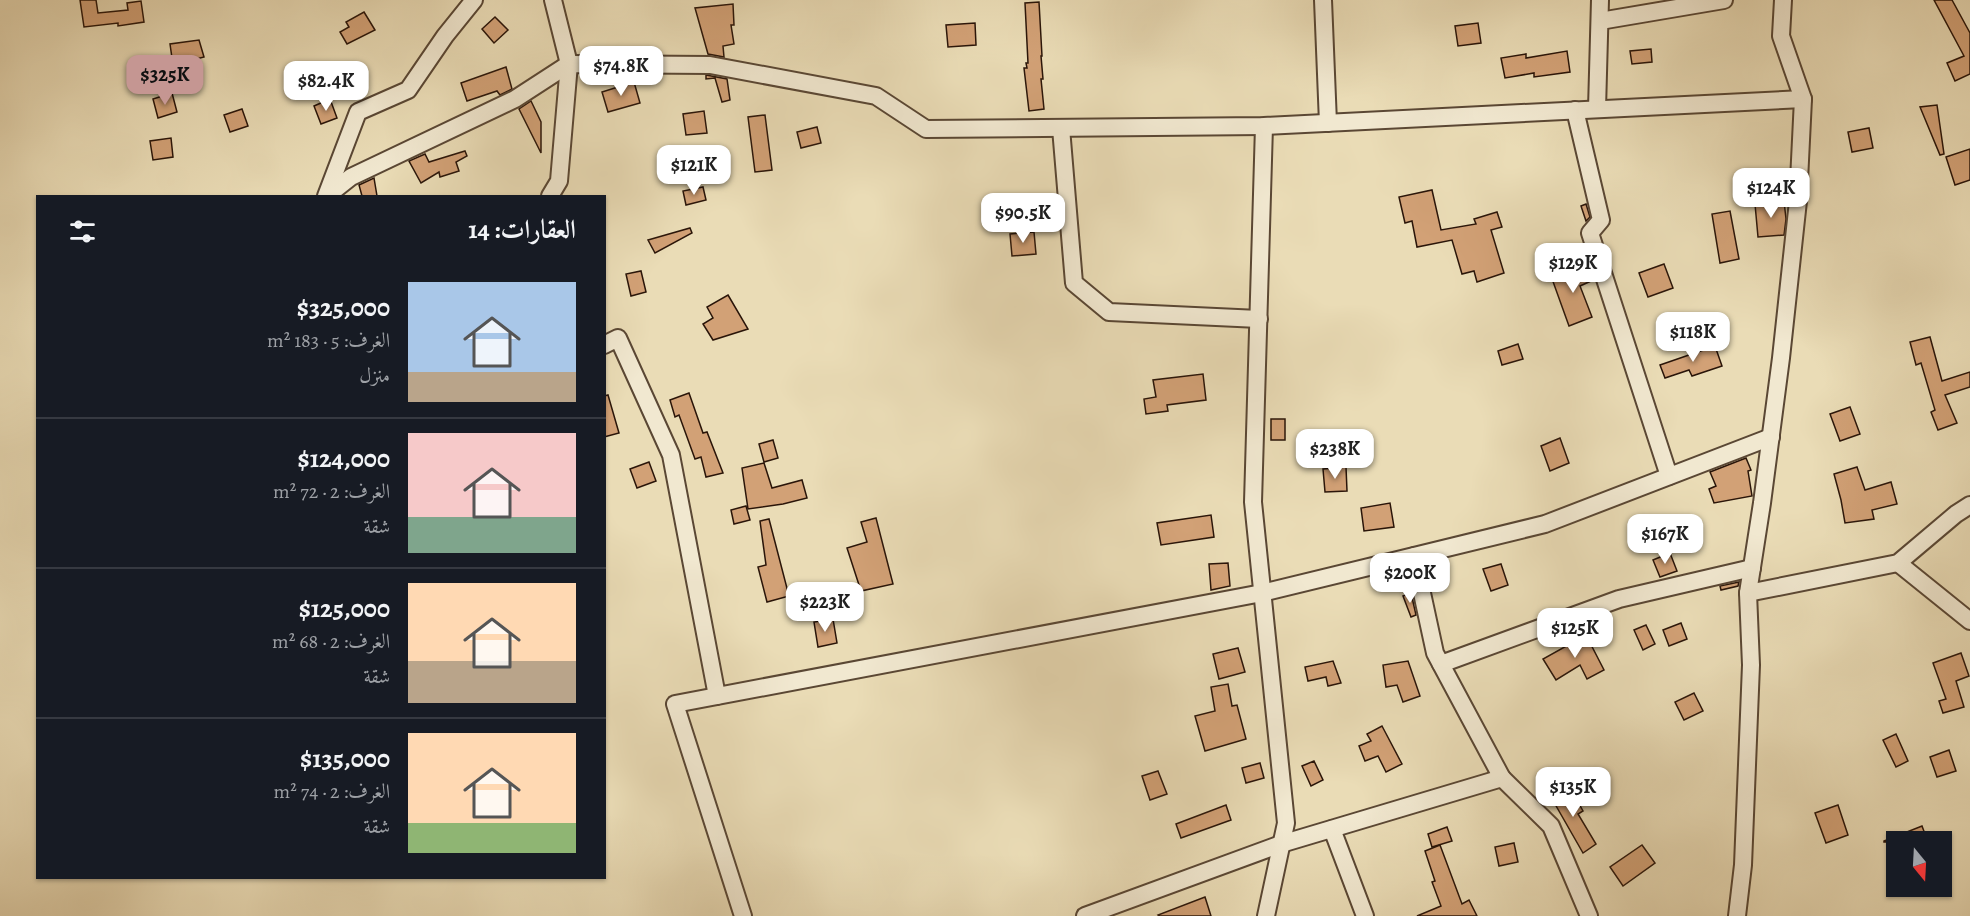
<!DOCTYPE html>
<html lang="ar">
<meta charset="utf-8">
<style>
:root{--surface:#171b24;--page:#242831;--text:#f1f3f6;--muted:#9ea1a6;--line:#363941;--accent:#c59692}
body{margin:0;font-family:Alegreya,Amiri,serif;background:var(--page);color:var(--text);direction:rtl;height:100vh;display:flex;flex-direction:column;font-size:22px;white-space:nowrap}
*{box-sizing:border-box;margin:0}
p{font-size:20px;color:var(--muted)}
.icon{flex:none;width:33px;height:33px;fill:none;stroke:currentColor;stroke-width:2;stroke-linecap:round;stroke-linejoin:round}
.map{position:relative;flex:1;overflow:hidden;direction:ltr}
.side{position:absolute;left:36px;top:195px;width:570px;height:684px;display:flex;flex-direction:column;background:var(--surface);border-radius:0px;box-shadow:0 2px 4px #0004;direction:rtl}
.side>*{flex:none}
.needle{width:39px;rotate:162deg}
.tools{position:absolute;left:1886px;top:831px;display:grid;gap:12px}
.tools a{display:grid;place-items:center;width:66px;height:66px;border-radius:0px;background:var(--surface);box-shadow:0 2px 4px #0004;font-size:30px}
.price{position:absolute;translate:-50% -51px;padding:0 14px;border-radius:12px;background:#fff;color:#222;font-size:20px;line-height:39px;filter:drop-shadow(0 2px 3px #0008)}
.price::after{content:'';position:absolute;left:50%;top:36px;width:18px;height:14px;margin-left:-9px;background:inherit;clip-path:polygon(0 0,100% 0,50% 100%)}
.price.on{background:var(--accent);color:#111}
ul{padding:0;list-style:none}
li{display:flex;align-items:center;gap:18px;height:150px;padding:0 30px}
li+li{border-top:2px solid var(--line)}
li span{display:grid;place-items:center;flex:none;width:168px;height:120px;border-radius:0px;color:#555}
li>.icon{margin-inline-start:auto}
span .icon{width:72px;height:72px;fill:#fffc;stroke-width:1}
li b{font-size:26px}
h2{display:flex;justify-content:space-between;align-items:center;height:72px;padding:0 30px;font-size:26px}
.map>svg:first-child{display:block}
.building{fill:#d2a176;stroke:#2a1509;stroke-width:1.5}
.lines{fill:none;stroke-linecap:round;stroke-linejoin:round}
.street-casing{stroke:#5a4734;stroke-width:20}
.street{stroke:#f1e8d0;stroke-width:16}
</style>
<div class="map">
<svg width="1970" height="916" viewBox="0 0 1970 916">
<rect width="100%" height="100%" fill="#eadcb6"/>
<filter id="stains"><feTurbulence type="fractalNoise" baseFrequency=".00333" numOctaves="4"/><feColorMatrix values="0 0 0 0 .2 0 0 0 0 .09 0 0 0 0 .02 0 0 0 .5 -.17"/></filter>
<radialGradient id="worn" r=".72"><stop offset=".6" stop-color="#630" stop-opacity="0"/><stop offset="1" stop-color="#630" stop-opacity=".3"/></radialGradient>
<!-- building -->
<g class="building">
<path d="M80 0H96L98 13 128 10 127 3 141 1 144 22 118 26V23L84 27Z"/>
<path d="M1934 0H1952L1970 33V74L1955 81 1947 63 1964 56Z"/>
<path d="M1039 2 1042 56H1041L1043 79H1041L1044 109 1029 111 1024 68H1027L1026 63H1028L1025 3Z"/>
<path d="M733 4 734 25H731L734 44 723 46 724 57 708 54 695 8Z"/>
<path d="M364 12 375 30 347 44 340 32 349 27 346 22Z"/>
<path d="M495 17 508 30 494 43 482 29Z"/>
<path d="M975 23 976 45 948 47 946 25Z"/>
<path d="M1478 23 1481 43 1458 46 1455 26Z"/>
<path d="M199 40 204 57 173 65 170 44Z"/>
<path d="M1651 49 1652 62 1632 64 1630 51Z"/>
<path d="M1567 51 1570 72 1534 77V73L1505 78 1501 58 1526 54V58Z"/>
<path d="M506 67 512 89 500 95 497 91 467 101 461 83Z"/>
<path d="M706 75 727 79 730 100 722 102 715 78 706 79Z"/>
<path d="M634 82 640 103 608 112 602 92Z"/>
<path d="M172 93 177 112 158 118 153 99Z"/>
<path d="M330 99 337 118 321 124 314 106Z"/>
<path d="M531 101 541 122V153L519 109Z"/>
<path d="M1937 105 1944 154 1940 155 1920 107Z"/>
<path d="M242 109 248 126 230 132 224 115Z"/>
<path d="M704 111 707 133 686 135 683 114Z"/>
<path d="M765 115 772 170 755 172 748 117Z"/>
<path d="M817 127 821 143 801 148 797 132Z"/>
<path d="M1869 128 1873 148 1852 152 1848 132Z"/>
<path d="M171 138 173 157 153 160 150 141Z"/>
<path d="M1970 149V180L1955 185 1946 157Z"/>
<path d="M465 151 467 156 456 162 459 171 440 177 439 172 421 183 409 161 425 154 429 162Z"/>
<path d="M374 178 377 196H362L359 185Z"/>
<path d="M703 187 706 200 686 205 683 191Z"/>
<path d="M1432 190 1441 230 1476 224 1474 219 1497 212 1502 227 1491 230 1504 273 1477 282 1474 271 1462 274 1452 240 1417 247 1412 221 1405 223 1399 197Z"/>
<path d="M1784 201 1786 219 1784 235 1758 237 1755 204Z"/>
<path d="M1586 204 1590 217 1586 221 1581 206Z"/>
<path d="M1730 211 1739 259 1720 263 1712 214Z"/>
<path d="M690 228 692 233 655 253 648 240Z"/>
<path d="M1034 232 1036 254 1012 256 1010 234Z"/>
<path d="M1664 264 1673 288 1648 297 1639 273Z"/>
<path d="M1585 265 1591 281 1580 286 1592 317 1569 326 1551 276Z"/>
<path d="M641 271 646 292 631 296 626 274Z"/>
<path d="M728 295 748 329 713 340 703 324 713 318 707 307Z"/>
<path d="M1930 337 1942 381 1970 372V387L1945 395 1957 423 1938 430 1931 412 1935 410 1921 363 1916 365 1910 342Z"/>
<path d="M1518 344 1523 359 1502 365 1498 351Z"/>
<path d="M1715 346 1722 366 1692 376 1689 370 1665 378 1660 365Z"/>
<path d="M1203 374 1206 400 1167 405 1168 411 1146 414 1144 399 1156 397 1153 380Z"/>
<path d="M689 393 703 433 707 432 723 473 706 477 701 457 695 459 679 415 675 417 670 400Z"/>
<path d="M608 395 619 433 604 437V396Z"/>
<path d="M1850 407 1860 434 1840 441 1830 414Z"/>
<rect x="1271" y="419" width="14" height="21"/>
<path d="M1369 438 1371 456 1347 459 1345 441Z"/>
<path d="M1560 438 1569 463 1550 471 1541 446Z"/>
<path d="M773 440 778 458 764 462 759 444Z"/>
<path d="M1746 458 1751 470 1748 471 1752 496 1714 503 1709 489 1716 486 1710 472Z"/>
<path d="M649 462 656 481 637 488 630 469Z"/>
<path d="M764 463 772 488 802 480 807 498 783 504 748 509 742 468Z"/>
<path d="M1346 467 1347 491 1325 492 1323 469Z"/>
<path d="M1857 467 1865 490 1891 482 1897 504 1872 510 1874 519 1845 523 1841 500 1834 474Z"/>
<path d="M1390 503 1394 527 1364 531 1361 508Z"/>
<path d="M746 506 750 520 734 524 731 510Z"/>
<path d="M1211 515 1214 537 1161 545 1157 523Z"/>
<path d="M876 518 893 584 861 591 847 548 867 542 861 522Z"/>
<path d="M769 519 789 596 767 602 758 567 766 565 760 521Z"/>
<path d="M1670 553 1677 571 1660 577 1653 560Z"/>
<path d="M1228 563 1230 586 1211 590 1209 564Z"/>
<path d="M1501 564 1508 585 1491 591 1483 569Z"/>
<path d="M1739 582 1738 586 1721 590 1720 586Z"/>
<path d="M1411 593 1416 615 1411 617 1403 596Z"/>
<path d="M833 619 837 643 818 647 814 622Z"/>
<path d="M1681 623 1687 639 1669 646 1663 630Z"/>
<path d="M1646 625 1655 644 1643 650 1634 630Z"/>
<path d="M1586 635 1604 670 1587 679 1580 665 1556 680 1543 659Z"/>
<path d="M1238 648 1245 672 1219 679 1213 654Z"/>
<path d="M1961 653 1969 676 1956 681 1964 707 1943 713 1939 701 1946 699 1933 663Z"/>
<path d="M1333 661 1341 683 1328 686 1326 677 1308 681 1305 667Z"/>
<path d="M1408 661 1420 696 1403 702 1397 685 1386 687 1383 665Z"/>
<path d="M1228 684 1232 706 1237 705 1246 739 1205 751 1195 716 1215 711 1211 687Z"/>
<path d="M1694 693 1703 711 1684 720 1675 702Z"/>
<path d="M1382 726 1402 764 1386 772 1378 756 1365 761 1359 746 1371 741 1367 734Z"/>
<path d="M1896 734 1908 761 1896 767 1883 740Z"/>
<path d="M1949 750 1956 771 1937 777 1930 757Z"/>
<path d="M1314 761 1323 780 1311 786 1302 766Z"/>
<path d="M1260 763 1264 778 1246 783 1242 768Z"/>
<path d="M1158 771 1167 794 1150 800 1142 776Z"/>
<path d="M1569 786 1583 811 1578 814 1596 844 1583 853 1551 797Z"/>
<path d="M1226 805 1231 820 1181 838 1176 824Z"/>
<path d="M1838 805 1848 835 1826 843 1815 813Z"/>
<path d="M1922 826 1928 842H1884V841Z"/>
<path d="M1447 827 1452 841 1432 847 1428 834Z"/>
<path d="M1514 843 1518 862 1499 866 1495 847Z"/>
<path d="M1440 845 1462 904 1469 900 1477 916H1417L1441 906 1432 882 1435 881 1425 851Z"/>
<path d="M1642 845 1655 863 1623 886 1610 867Z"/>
<path d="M1205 897 1211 916H1159L1158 915Z"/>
</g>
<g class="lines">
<!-- street casing -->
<g class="street-casing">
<g id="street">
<path d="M1323 0 1328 123"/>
<path d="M1600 21 1724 0"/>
<path d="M1597 109 1600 0"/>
<path d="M1575 110 1601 220 1590 233 1669 476"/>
<path d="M1264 126 1253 502 1286 823 1266 916"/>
<path d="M1061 128 1074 283 1109 312 1259 319"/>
<path d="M326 196 358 112 408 90 445 36 474 0"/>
<path d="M327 196 351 177 515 99 569 64 710 65 876 96 926 129 1264 126 1803 99"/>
<path d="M550 196 559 181 569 64 553 0"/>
<path d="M604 345 618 338 671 455 717 696"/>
<path d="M1414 556 1435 653 1502 778"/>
<path d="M1898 563 1970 621"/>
<path d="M1748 593 1898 563 1956 514 1970 505"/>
<path d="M1441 664 1619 599 1752 568"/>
<path d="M1332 829 1365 916"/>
<path d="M743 916 675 704 1262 593 1414 556 1545 524 1771 437"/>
<path d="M1085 916 1281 844 1502 778 1551 826 1589 916"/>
<path d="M1737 916 1743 865 1751 665 1748 593 1762 503 1781 358 1798 201 1803 99 1781 36 1783 0"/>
</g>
</g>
<!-- street -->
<use href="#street" class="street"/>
</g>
<rect width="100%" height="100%" filter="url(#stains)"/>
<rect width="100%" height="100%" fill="url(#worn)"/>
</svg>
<div class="tools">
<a><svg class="needle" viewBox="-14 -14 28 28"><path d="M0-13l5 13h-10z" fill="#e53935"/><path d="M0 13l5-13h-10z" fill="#9ea1a6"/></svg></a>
</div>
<b class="price" style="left:621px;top:97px">$74.8K</b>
<b class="price on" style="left:165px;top:106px">$325K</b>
<b class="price" style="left:326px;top:112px">$82.4K</b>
<b class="price" style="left:694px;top:196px">$121K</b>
<b class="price" style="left:1771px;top:219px">$124K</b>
<b class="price" style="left:1023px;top:244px">$90.5K</b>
<b class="price" style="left:1573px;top:294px">$129K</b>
<b class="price" style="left:1693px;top:363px">$118K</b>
<b class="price" style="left:1335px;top:480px">$238K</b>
<b class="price" style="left:1665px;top:565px">$167K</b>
<b class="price" style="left:1410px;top:604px">$200K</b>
<b class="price" style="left:825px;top:633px">$223K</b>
<b class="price" style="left:1575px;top:659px">$125K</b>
<b class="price" style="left:1573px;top:818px">$135K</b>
<section class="side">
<h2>العقارات: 14<svg class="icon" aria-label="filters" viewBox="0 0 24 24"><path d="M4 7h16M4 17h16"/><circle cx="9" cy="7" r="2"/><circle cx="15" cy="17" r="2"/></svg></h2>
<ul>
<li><span style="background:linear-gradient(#a9c7e8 75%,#b9a48a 0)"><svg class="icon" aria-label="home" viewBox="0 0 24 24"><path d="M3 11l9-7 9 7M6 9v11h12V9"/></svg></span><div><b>$325,000</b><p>الغرف: 5 · 183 m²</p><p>منزل</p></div></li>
<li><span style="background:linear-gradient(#f6c9c9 70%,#7fa58c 0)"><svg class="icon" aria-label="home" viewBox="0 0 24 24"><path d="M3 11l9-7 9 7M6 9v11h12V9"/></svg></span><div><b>$124,000</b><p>الغرف: 2 · 72 m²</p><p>شقة</p></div></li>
<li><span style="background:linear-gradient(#ffd9b3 65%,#b9a48a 0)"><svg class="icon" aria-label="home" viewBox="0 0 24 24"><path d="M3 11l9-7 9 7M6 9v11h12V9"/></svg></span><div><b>$125,000</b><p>الغرف: 2 · 68 m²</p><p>شقة</p></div></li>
<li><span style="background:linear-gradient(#ffd9b3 75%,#8fb573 0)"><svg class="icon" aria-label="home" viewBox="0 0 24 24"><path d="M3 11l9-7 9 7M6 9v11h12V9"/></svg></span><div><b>$135,000</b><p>الغرف: 2 · 74 m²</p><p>شقة</p></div></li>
</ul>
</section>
</div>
